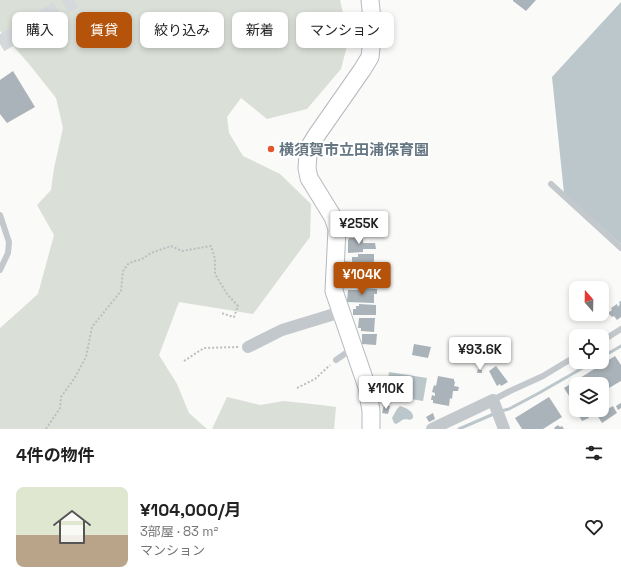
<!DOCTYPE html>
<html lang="ja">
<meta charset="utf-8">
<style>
:root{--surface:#fff;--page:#f2f2f2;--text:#222;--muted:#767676;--line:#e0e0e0;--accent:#b45309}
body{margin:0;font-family:"Space Grotesk","Noto Sans JP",sans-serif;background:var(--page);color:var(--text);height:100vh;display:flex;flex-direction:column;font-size:15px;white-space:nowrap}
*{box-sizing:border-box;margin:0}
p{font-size:13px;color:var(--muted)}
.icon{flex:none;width:22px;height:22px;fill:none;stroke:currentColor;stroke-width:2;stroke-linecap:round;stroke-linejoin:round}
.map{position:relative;height:429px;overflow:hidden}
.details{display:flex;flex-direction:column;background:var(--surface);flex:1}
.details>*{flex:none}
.top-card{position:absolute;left:12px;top:12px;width:400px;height:36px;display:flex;gap:8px}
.needle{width:26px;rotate:340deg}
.controls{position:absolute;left:569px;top:281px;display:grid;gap:8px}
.controls a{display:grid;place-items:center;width:40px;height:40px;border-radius:8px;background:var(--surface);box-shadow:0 2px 6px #0003;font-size:20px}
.price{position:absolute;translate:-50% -34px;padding:0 9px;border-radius:4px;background:#fff;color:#222;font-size:13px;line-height:26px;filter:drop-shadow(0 1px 2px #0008)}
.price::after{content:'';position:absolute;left:50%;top:24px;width:12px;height:9px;margin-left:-6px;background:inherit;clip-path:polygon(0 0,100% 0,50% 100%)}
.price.current{background:var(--accent);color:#fff}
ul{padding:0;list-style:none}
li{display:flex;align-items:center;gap:12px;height:100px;padding:0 16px}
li+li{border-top:1px solid var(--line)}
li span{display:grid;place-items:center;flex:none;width:112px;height:80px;border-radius:8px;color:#555}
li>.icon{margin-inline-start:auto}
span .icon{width:48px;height:48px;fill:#fffc;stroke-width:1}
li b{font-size:17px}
h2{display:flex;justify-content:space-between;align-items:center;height:48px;padding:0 16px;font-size:17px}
.tag{padding:0 14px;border-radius:8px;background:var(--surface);box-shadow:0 2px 6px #0003;font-size:14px;line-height:36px}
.tag.current{background:var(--accent);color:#fff}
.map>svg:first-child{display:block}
.green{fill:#dadfd7}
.water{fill:#bbc7cb}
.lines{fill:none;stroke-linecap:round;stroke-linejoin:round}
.stream{stroke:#bbc7cb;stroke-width:3}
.building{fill:#aab3b9}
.secondary-tunnel{stroke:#d5d9db;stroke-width:17;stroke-dasharray:17 8;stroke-linecap:butt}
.secondary-casing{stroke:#b3babf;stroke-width:19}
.path{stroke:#bbbfc2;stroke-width:2;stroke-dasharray:2 2;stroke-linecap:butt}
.lane{stroke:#c3c8cc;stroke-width:6}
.street{stroke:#c3c8cc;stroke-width:12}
.secondary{stroke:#fff;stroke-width:17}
.poi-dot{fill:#e4572e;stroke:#fff;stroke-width:1.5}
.labels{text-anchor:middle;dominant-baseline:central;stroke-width:4;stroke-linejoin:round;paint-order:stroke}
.poi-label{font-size:15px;font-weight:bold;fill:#657683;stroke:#fff;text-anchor:start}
</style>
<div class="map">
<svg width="621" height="429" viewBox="0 0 621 429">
<rect width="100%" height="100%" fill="#fafaf8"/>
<!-- green -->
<g class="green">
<path d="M0 0H340L349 38 341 69 307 109 267 119 241 98 227 117 229 133 243 156 280 174 311 204 310 237 253 314 179 302 159 355 177 384 189 413 207 429H0V328L38 294 54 235 37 205 51 190 54 168 63 128 56 98 29 64 0 31Z"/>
<path d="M227 397 260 405 284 401 321 405 336 407 334 429H212Z"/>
</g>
<!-- water -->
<g class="water">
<path d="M621 2V244L564 193 552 77Z"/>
<path d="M389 372 427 378 423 401 386 395Z"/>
<path d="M400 406C406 408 414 411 413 418L410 420C401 418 403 421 396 424L394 423 392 418 397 409Z"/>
</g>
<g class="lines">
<!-- stream -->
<g class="stream">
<path d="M602 357 621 346"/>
<path d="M501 411 509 409 539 393 593 362"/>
<path d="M459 429 496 413"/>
</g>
</g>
<!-- building -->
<g class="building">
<path d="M513 0H536L526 11 513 1Z"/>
<path d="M13 71 35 107 7 123 0 114V80Z"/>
<path d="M349 238H363V243H375L376 249H363V252L348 253V241Z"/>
<path d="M358 254H374V266L342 267V261L352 262V257H358Z"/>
<path d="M360 268 376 269 377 281 360 282Z"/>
<path d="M366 288 377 289V294H374V303L347 302 348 290H365Z"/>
<path d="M621 301V317L617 320 614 316 612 317 608 313 612 310 611 308 617 304 618 307 620 304 619 302Z"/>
<path d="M359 304 376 305V315H353V309H356V306H359Z"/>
<path d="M359 318H375L374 332 361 331V328H358Z"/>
<path d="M362 334H377L376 345 362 344Z"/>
<path d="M414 344 431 347 428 358 412 355Z"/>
<path d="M615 356 621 365V381L602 392V384H576V407L564 388Z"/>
<path d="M496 366 508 382 501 386 500 384 497 386 489 371Z"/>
<path d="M478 369 482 370V373H477Z"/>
<path d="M438 376 454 379V381L455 382 454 386 459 387 458 391H453L452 399 450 398 449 406 433 403V400H431L432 395 435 396V393L432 392 434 385 436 386Z"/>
<path d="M549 397 562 417 543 429H522L515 418Z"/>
<path d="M621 403V408L618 410 616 406Z"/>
<path d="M384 405 390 406 388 414 382 413Z"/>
<path d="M613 406 617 413 602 423 597 415Z"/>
<path d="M578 410H584L589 418 582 421 576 411Z"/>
<path d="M433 413 435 419 429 422 426 417Z"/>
<path d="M558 425 560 427 562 426 564 429H555L554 428Z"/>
</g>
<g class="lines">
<!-- secondary-tunnel -->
<path class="secondary-tunnel" d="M0 44 74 0"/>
<!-- secondary casing -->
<g class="secondary-casing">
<path id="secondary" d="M370 0 373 29 370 57 362 70 316 136 310 146 308 155 307 168 309 178 333 217 337 229 334 291 367 387 371 411V429"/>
</g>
<!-- path -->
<g class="path">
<path d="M184 361 204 348 239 347"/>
<path d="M297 388 315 379 330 365"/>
<path d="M46 429 60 408 61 397 74 379 86 357 92 327 121 291 123 271 129 263 142 259 151 253 171 246 182 251 211 246 215 259V274L227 294 238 306 234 317 221 313"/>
</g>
<!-- lane -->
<g class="lane">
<path d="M551 184 621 248"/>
<path d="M0 215 9 242 8 253 0 270"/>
<path d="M602 341 621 329"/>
<path d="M336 360 353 348"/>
<path d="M493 400 510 391 543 376 576 356"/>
</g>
<!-- street -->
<g class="street">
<path d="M248 347 282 330 341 312"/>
<path d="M432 429 493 400 504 429"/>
</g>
<!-- secondary -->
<use href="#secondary" class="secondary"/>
</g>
<!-- markers -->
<circle class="poi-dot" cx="271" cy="149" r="4"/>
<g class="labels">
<!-- poi labels -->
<g class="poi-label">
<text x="279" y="149">横須賀市立田浦保育園</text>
</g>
</g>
</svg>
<div class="controls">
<a><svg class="needle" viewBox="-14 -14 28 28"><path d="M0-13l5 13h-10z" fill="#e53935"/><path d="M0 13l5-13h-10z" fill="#767676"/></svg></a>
<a><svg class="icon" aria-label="locate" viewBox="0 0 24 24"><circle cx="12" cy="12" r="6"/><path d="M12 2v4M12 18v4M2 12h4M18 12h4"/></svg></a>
<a><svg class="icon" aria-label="layers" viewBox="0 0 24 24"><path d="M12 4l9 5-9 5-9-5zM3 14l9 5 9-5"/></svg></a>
</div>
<b class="price" style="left:359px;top:245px">¥255K</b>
<b class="price current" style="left:362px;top:296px">¥104K</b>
<b class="price" style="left:480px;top:371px">¥93.6K</b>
<b class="price" style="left:386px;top:410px">¥110K</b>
<div class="top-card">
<a class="tag">購入</a>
<a class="tag current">賃貸</a>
<a class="tag">絞り込み</a>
<a class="tag">新着</a>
<a class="tag">マンション</a>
</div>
</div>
<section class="details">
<h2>4件の物件<svg class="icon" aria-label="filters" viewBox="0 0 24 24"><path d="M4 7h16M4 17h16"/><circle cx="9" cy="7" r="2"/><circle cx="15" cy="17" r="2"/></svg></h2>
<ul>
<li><span style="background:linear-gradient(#dfe7d0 60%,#b9a48a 0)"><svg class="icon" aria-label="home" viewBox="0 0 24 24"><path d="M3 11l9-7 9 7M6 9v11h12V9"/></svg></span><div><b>¥104,000/月</b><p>3部屋 · 83 m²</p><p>マンション</p></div><svg class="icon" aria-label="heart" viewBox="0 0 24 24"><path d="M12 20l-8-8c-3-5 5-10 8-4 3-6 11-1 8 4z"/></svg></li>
</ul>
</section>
